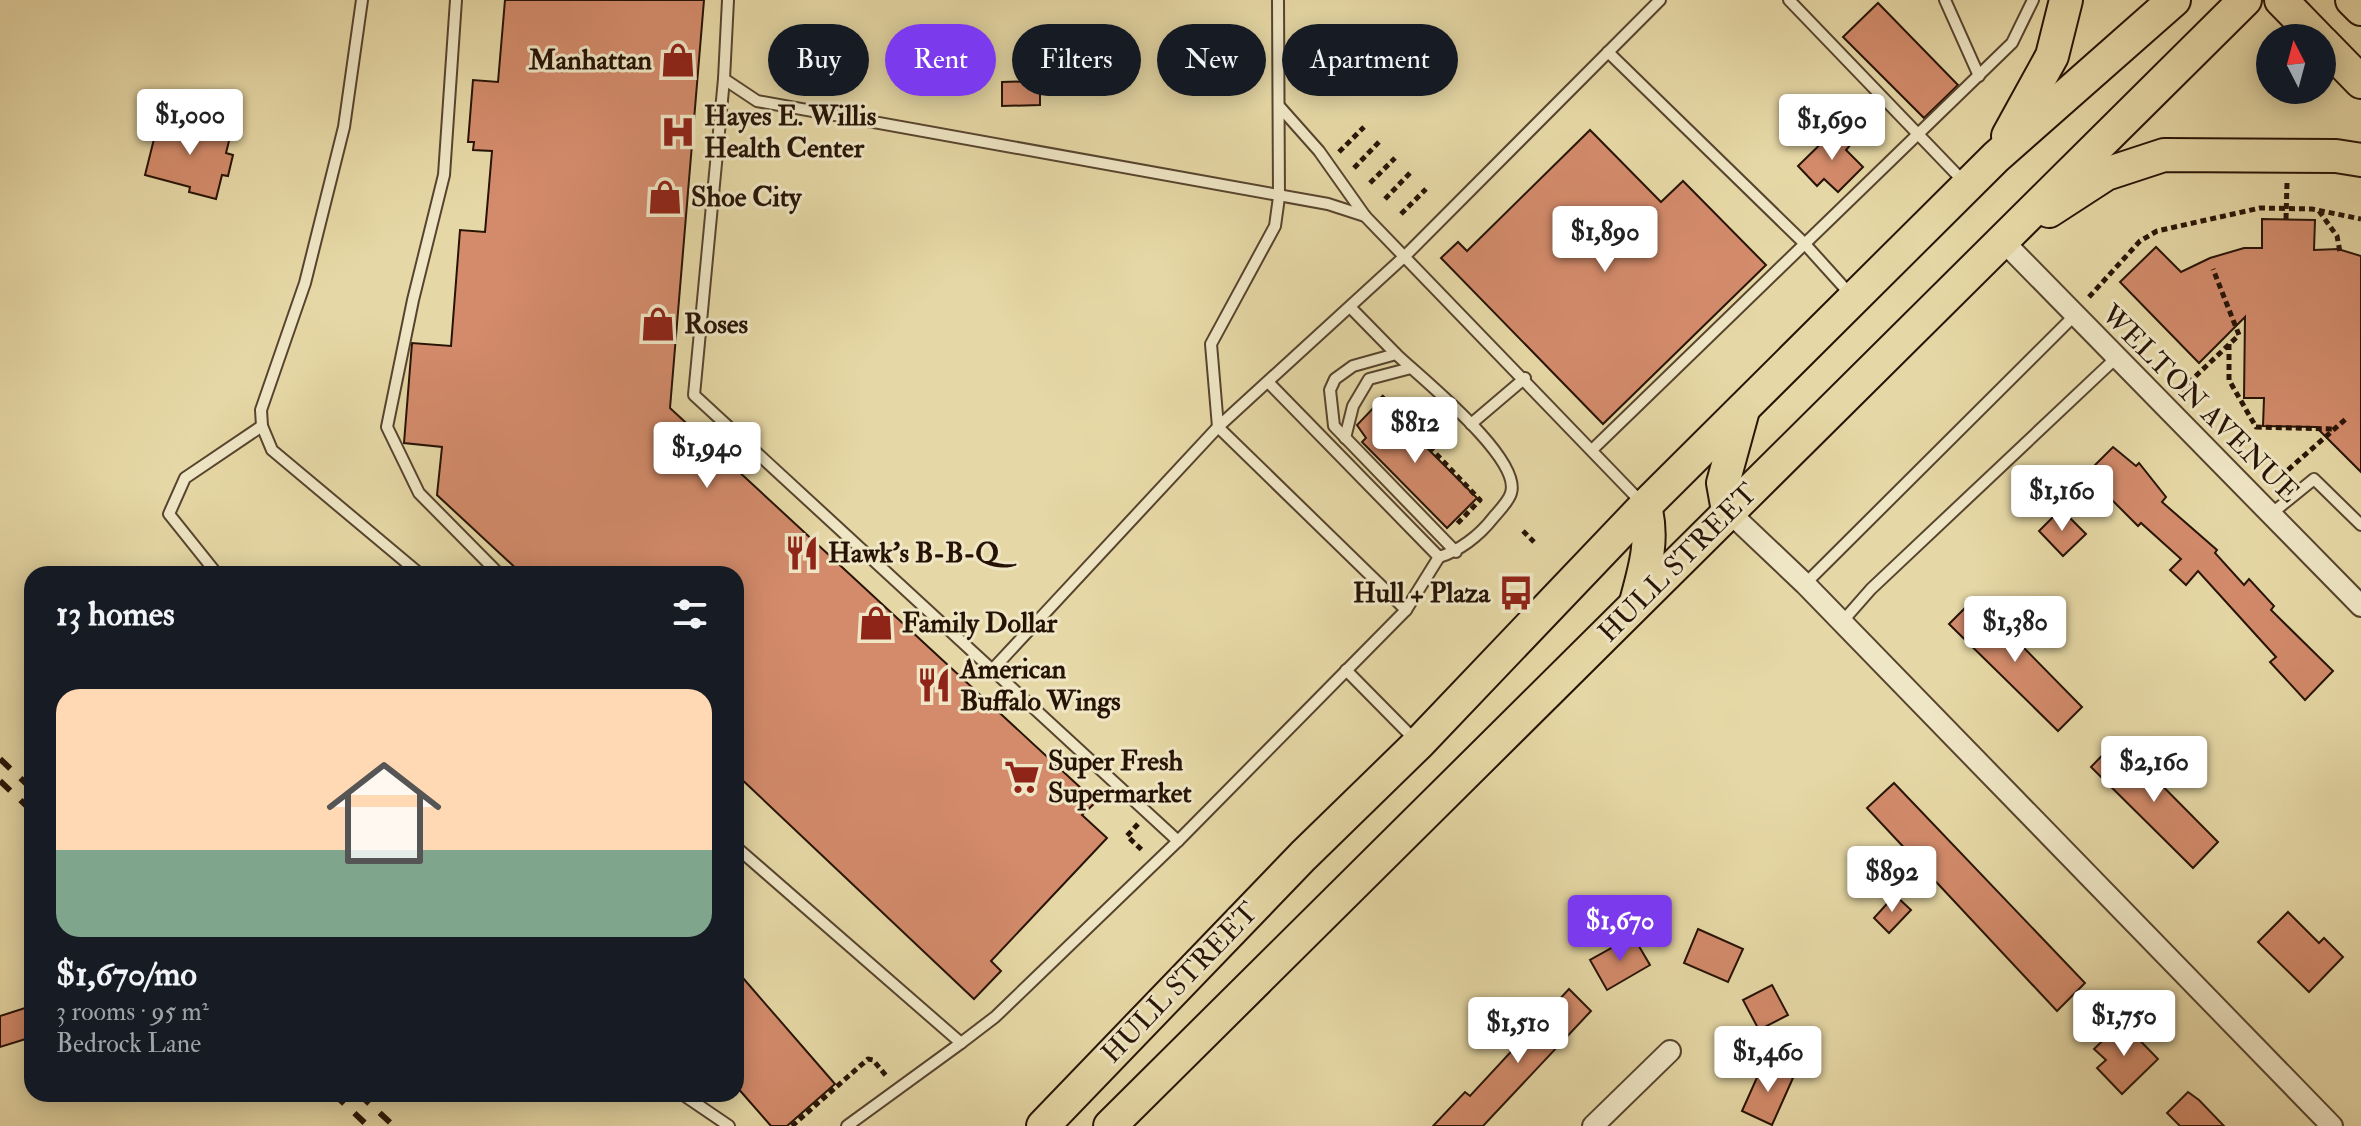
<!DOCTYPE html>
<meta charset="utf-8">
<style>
:root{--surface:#171b24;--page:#20242c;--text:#f1f3f6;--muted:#9ea1a6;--accent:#7c3aed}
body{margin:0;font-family:"IM FELL Double Pica",serif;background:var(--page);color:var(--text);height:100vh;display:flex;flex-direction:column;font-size:30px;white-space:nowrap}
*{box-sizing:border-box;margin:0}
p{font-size:26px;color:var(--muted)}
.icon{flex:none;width:44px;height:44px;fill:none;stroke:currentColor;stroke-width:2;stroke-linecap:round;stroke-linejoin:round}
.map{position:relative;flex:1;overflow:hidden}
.drawer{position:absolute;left:24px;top:566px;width:720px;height:536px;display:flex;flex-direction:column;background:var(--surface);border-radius:24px;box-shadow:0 4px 20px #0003}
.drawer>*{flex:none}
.guide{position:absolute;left:768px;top:24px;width:760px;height:72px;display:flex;gap:16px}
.needle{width:52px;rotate:354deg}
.tools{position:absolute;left:2256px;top:24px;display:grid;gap:16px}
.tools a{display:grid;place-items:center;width:80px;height:80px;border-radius:50%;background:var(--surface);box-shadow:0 4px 20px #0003;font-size:40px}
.price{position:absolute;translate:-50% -68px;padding:0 18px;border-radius:8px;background:#fff;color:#222;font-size:26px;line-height:52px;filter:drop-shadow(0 2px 4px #0008)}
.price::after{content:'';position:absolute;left:50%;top:48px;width:24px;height:18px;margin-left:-12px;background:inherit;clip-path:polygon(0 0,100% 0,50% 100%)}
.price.selected{background:var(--accent);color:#fff}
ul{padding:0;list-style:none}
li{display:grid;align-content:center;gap:16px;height:424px;padding:0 32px}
li span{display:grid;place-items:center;height:248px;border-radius:24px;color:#555}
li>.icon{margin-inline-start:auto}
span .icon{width:144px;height:144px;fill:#fffc;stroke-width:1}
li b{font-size:34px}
h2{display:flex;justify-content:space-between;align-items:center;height:96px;padding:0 32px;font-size:34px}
.chip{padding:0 28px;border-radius:36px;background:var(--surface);box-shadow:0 4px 20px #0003;font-size:28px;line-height:72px}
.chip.selected{background:var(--accent);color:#fff}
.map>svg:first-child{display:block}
.building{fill:#d38b6b;stroke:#271306;stroke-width:2}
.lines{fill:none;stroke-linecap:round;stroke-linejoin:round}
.service-casing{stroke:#57442e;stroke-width:14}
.minor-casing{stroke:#57442e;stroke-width:24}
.primary-casing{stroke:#271306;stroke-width:36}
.path{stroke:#271306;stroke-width:5;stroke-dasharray:6 4;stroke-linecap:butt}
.service{stroke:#efe6c5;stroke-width:10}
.minor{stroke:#efe6c5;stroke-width:20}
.primary{stroke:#e6d8a6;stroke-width:32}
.rail{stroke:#271306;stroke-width:6;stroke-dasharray:14 14;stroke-linecap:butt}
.labels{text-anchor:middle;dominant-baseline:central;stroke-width:6;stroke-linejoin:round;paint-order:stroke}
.poi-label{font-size:28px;font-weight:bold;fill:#271306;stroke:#efe6c5;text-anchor:start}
.street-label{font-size:28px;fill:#271306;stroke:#efe6c5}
</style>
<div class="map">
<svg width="2361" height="1126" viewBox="0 0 2361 1126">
<rect width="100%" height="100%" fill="#e6d8a6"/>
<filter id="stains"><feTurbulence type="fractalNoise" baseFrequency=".0025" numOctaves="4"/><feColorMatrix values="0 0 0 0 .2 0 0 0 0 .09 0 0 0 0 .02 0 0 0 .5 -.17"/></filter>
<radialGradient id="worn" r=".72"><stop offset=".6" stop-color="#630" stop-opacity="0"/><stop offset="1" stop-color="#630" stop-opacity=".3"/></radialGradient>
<!-- building -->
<g class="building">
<path d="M505 0H704L670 408 1096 802 1082 815 1107 838 991 961 1001 971 974 999 736 774V574H522L437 495 442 447 404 443 412 343 451 346 460 230 485 232 492 151 473 150 474 142H468L473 80 498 82Z"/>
<path d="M1878 3 1958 85 1924 118 1843 37Z"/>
<path d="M1040 81V105L1002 106V82Z"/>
<path d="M159 119 204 131 205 127 231 133 226 153 233 155 228 176 222 175 216 199 189 192 190 187 145 175Z"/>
<path d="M1837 128 1852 143 1846 150 1863 167 1838 192 1824 179 1817 186 1798 166Z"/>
<path d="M1590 130 1661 202 1683 181 1766 265 1603 424 1441 258 1458 242 1467 251Z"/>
<path d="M2262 219 2315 220 2314 250 2338 249 2361 256V472L2316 427 2263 426 2264 398H2244L2245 317 2199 363 2120 282 2156 247 2181 272 2210 258 2244 248H2262Z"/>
<path d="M1380 401 1477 498 1447 528 1362 442 1366 438 1357 425Z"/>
<path d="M2113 447 2136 466 2139 463 2166 497 2162 502 2217 550 2215 553 2244 585 2249 579 2274 606 2271 610 2333 671 2305 700 2270 662 2276 657 2198 571 2186 585 2170 570 2181 559 2141 523 2138 526 2086 474Z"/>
<path d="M2061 509 2086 534 2063 556 2039 531Z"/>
<path d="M1975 598 2082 707 2058 731 1949 624Z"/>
<path d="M2117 740 2218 842 2193 868 2091 767Z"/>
<path d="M1894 783 2085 983 2057 1011 1867 808Z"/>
<path d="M1895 895 1911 910 1889 933 1874 918Z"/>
<path d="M2288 912 2319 943 2324 938 2343 957 2309 992 2258 942Z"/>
<path d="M1698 929 1743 949 1728 982 1684 963Z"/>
<path d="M1633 936 1650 965 1607 990 1590 960Z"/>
<path d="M736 970 835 1084 787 1126H771L736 1086Z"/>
<path d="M1772 985 1788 1015 1759 1030 1743 1000Z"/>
<path d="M1569 989 1591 1011 1483 1126H1433L1465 1092 1470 1096Z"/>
<path d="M25 1008 32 1037 0 1047V1016Z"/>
<path d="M2122 1022 2158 1059 2122 1094 2097 1068 2106 1060 2094 1049Z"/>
<path d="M1763 1064 1793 1078 1772 1125 1742 1111Z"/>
<path d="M2188 1092 2199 1100 2224 1126H2180L2167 1113Z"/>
</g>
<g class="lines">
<!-- service casing -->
<g class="service-casing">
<g id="service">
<path d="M362 0 344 127 305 283 261 410 262 426 272 450 420 574"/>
<path d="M456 0 444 175 413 300 387 427 419 493 499 574"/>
<path d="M728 0 724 79 757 101 1328 204 1365 216 1643 504"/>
<path d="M1789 0 1965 183"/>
<path d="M1945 0 1979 76"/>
<path d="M1608 52 1804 243 1850 294"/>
<path d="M724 79 694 395 1178 841"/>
<path d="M1279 106 1319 151 1365 216"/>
<path d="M1350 307 1396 354"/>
<path d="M1268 382 1439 557C1459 551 1479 536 1493 518 1498 512 1509 501 1511 493 1522 458 1421 378 1396 354L1353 366 1335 379 1330 390 1334 426 1456 552"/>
<path d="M1471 424 1525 378"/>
<path d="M1345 438 1353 406 1369 379 1411 368"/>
<path d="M1593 449 2012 43 2033 0"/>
<path d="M2271 514 2314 479 2361 525"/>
<path d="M217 574 169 514 185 478 262 426"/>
<path d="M1805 584 2074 316"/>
<path d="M1406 610 1439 557"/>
<path d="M1842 622 1871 589 2116 358"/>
<path d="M992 670 1218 427 1406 255 1660 0"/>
<path d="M1346 670 1417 742"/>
<path d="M736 847 961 1043 995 1017 1178 841 1406 610 1218 427 1211 344 1275 226 1279 197 1278 0"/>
<path d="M682 1094 729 1126"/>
<path d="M847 1126 961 1043"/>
</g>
</g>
<!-- minor casing -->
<g class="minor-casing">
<g id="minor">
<path d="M2002 240 2361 606"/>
<path d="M1728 511 1805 584 2332 1126"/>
<path d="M1593 1126 1670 1051"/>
</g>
</g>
<!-- primary casing -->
<g class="primary-casing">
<g id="primary">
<path d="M2281 0 2318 38"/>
<path d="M2352 0 2361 9"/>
<path d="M2322 42 2361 82"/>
<path d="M2008 136 2052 56 2066 0"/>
<path d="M2049 211 2106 174 2164 155 2336 156 2361 160"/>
<path d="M1728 511 1723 483 1743 410"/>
<path d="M1636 602C1645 569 1654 540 1645 506"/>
<path d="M1043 1126 1303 856 1419 743 1645 506 1996 157 2174 0"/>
<path d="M1110 1126 2245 0"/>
</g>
</g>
<!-- path -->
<g class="path">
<path d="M1339 152 1364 127"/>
<path d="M1354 168 1379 142"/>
<path d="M1370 183 1395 158"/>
<path d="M1385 199 1410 173"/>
<path d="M2319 211 2337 236 2340 252"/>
<path d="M1401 214 1426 189"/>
<path d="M2286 219 2287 183"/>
<path d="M2089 297 2140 241 2157 231 2260 208 2312 209 2361 219"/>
<path d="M2229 344V380L2256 427 2334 429"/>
<path d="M2181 390 2239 335 2213 269"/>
<path d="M1381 396 1480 500 1455 526"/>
<path d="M2273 483 2347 418"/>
<path d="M1523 531 1534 542"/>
<path d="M1138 824 1127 836 1143 851"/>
<path d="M792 1126 868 1059 873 1060 888 1078"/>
</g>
<!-- service -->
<use href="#service" class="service"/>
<!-- minor -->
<use href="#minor" class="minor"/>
<!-- primary -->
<use href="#primary" class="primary"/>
<!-- rail -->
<g class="rail">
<path d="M0 759 32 789"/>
<path d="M0 781 32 811"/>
<path d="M334 1094 368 1126"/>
<path d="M359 1094 394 1126"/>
</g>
</g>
<!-- icons -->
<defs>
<g id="shop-bare" transform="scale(2.76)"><path d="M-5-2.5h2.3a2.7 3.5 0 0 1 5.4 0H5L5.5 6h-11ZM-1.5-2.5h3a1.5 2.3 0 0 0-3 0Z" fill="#8f2418" stroke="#efe6c5" stroke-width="2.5" paint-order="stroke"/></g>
<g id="hospital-bare" transform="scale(2.76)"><path d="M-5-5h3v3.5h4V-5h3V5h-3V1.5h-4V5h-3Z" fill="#8f2418" stroke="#efe6c5" stroke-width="2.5" paint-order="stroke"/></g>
<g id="restaurant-bare" transform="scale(2.76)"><path d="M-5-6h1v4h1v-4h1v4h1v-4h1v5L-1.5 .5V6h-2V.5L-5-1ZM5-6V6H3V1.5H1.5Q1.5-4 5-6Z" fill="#8f2418" stroke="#efe6c5" stroke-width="2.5" paint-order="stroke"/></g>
<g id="bus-bare" transform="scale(2.76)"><path d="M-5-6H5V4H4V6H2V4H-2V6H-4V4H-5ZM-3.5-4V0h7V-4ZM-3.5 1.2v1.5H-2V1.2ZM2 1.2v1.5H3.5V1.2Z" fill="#8f2418" stroke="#efe6c5" stroke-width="2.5" paint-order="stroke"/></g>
<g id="supermarket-bare" transform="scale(2.76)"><path d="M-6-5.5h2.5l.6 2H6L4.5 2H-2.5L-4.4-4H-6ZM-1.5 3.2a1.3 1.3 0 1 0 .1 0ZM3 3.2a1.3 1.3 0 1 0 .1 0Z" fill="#8f2418" stroke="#efe6c5" stroke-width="2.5" paint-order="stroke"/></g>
</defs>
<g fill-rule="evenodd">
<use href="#shop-bare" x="678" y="60"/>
<use href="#hospital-bare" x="678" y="132"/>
<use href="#shop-bare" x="665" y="197"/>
<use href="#shop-bare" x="658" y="324"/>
<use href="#restaurant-bare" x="802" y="553"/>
<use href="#bus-bare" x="1516" y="593"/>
<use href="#shop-bare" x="876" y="623"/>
<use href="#restaurant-bare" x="934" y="685"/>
<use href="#supermarket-bare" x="1022" y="777"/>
</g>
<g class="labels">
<!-- poi labels -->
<g class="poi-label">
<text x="652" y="60" text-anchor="end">Manhattan</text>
<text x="704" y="116">Hayes E. Willis<tspan x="704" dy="32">Health Center</tspan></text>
<text x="691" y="197">Shoe City</text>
<text x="684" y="324">Roses</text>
<text x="828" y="553">Hawk's B-B-Q</text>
<text x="1490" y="593" text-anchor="end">Hull + Plaza</text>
<text x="902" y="623">Family Dollar</text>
<text x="960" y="669">American<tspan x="960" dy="32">Buffalo Wings</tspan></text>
<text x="1048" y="761">Super Fresh<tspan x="1048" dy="32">Supermarket</tspan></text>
</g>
<!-- street labels -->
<g class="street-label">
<text transform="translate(2200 404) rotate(45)">WELTON AVENUE</text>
<text transform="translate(1678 563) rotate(-45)">HULL STREET</text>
<text transform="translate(1180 983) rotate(-46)">HULL STREET</text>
</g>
</g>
<rect width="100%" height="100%" filter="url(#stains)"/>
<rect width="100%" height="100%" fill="url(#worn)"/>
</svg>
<div class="tools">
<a><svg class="needle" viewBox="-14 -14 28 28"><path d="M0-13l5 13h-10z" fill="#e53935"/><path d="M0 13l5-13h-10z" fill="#9ea1a6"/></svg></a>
</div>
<b class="price" style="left:190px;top:157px">$1,000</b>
<b class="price" style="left:1832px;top:162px">$1,690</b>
<b class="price" style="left:1605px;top:274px">$1,890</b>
<b class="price" style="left:1415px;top:465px">$812</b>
<b class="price" style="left:707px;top:490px">$1,940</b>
<b class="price" style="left:2062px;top:533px">$1,160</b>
<b class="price" style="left:2015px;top:664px">$1,380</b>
<b class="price" style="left:2154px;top:804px">$2,160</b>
<b class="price" style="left:1892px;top:914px">$892</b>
<b class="price selected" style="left:1620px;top:963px">$1,670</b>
<b class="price" style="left:2124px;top:1058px">$1,750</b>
<b class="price" style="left:1518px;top:1065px">$1,510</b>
<b class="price" style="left:1768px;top:1094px">$1,460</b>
<div class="guide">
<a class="chip">Buy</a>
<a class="chip selected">Rent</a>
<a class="chip">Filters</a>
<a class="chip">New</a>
<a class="chip">Apartment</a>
</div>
<section class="drawer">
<h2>13 homes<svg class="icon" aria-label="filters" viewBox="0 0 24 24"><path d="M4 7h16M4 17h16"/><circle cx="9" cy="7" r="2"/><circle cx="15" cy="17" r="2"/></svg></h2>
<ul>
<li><span style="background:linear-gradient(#ffd9b3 65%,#7fa58c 0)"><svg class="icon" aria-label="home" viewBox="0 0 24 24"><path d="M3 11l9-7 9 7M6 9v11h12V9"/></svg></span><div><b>$1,670/mo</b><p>3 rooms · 95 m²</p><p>Bedrock Lane</p></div></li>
</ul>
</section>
</div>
